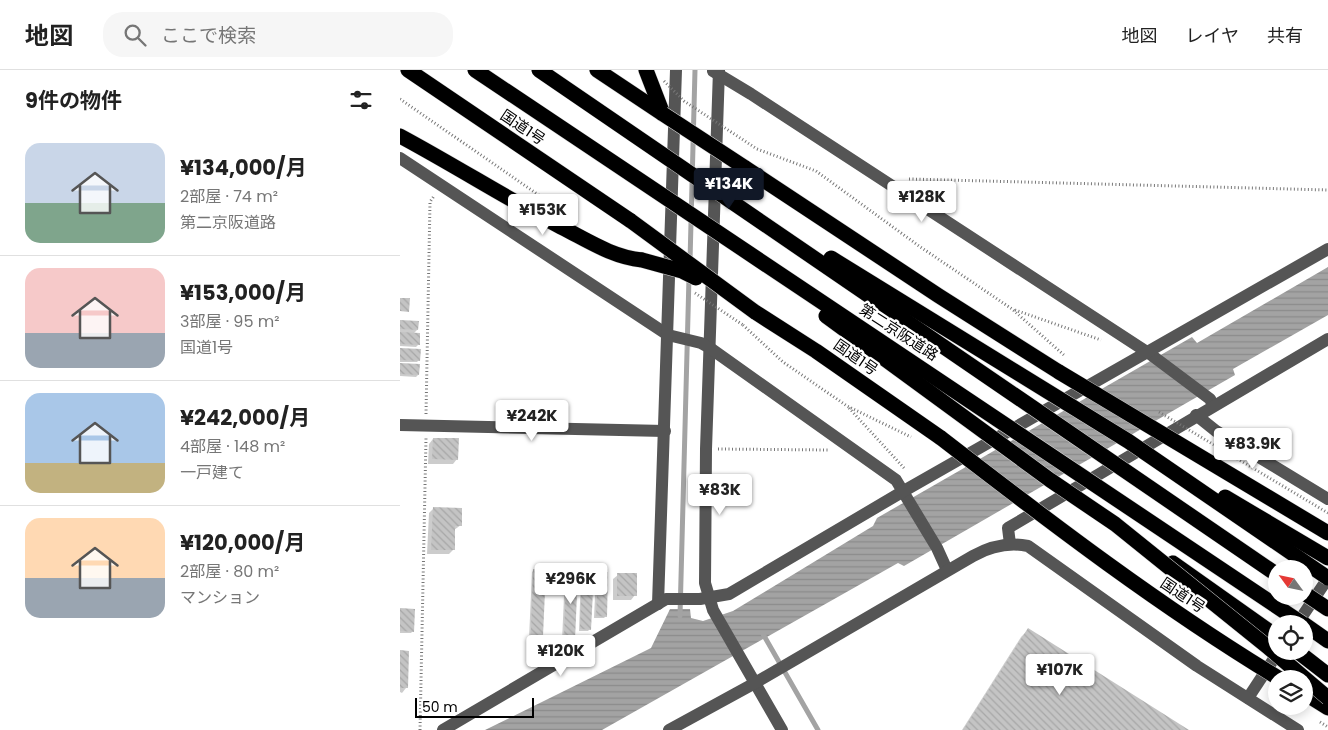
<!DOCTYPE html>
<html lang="ja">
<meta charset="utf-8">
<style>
:root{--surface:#fff;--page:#f6f6f6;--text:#222;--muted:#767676;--line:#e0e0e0;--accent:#111827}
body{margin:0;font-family:Poppins,"Noto Sans JP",sans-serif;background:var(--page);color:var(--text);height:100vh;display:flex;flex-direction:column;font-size:19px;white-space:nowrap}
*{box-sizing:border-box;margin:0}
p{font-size:16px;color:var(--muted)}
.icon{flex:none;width:28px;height:28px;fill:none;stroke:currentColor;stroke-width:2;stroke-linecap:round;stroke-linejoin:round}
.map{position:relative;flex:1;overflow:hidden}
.details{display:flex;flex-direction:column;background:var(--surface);width:400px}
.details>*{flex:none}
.needle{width:32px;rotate:303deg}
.buttons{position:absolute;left:868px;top:490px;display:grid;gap:10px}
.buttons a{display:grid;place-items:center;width:45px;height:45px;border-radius:50%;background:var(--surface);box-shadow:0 2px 12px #0003;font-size:25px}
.scale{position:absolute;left:15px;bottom:12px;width:119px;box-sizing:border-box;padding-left:5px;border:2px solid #000;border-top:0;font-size:14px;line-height:18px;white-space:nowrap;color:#000;-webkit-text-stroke:4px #fff;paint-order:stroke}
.price{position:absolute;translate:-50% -42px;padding:0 11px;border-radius:5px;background:#fff;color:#222;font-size:16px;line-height:32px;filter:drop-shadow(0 1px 2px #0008)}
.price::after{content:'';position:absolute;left:50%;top:30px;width:15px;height:11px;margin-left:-8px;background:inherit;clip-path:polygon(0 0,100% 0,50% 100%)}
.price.active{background:var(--accent);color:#fff}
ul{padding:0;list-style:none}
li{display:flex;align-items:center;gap:15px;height:125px;padding:0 25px}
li+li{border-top:1px solid var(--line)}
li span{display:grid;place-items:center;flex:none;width:140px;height:100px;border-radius:15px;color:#555}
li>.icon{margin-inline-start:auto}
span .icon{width:60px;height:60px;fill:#fffc;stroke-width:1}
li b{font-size:21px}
h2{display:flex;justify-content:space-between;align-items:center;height:60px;padding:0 25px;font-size:21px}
header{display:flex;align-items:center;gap:30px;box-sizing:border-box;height:70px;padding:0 25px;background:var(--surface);border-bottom:1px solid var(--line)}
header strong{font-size:24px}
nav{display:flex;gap:28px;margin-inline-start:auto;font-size:18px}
.search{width:350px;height:45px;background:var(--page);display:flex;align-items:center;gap:12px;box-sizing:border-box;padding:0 18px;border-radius:20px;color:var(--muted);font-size:19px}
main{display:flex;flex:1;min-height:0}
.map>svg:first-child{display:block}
.water{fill:url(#water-rules)}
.shadow{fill:#0003}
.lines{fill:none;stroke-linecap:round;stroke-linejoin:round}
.stream{stroke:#a3a3a3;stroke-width:5}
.building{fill:url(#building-back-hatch)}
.highway-casing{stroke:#dbdbdb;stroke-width:16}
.path{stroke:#777;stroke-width:3;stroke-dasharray:1 2.5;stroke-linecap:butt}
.minor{stroke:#555;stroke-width:12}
.highway{stroke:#000;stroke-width:15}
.highway-bridge-casing{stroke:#dbdbdb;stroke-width:16;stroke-linecap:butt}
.path-bridge{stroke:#777;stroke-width:3;stroke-dasharray:1 2.5;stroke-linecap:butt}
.highway-bridge{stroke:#000;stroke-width:15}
.labels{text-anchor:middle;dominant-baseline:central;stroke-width:4.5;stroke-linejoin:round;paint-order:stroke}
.street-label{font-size:15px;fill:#000;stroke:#fff}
</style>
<header>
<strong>地図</strong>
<div class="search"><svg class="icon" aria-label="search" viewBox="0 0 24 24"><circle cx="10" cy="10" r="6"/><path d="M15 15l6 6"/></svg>ここで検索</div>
<nav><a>地図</a><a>レイヤ</a><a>共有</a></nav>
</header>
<main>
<section class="details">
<h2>9件の物件<svg class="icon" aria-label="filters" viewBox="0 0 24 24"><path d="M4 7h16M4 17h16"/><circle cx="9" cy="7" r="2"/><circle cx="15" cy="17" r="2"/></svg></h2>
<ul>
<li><span style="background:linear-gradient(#c9d6e8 60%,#7fa58c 0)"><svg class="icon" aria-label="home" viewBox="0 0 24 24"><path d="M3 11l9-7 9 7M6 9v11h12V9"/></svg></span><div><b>¥134,000/月</b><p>2部屋 · 74 m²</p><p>第二京阪道路</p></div></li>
<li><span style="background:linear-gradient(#f6c9c9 65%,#9aa5b1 0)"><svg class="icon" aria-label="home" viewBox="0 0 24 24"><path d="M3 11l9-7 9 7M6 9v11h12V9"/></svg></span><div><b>¥153,000/月</b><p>3部屋 · 95 m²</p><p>国道1号</p></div></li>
<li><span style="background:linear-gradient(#a9c7e8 70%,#c2b280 0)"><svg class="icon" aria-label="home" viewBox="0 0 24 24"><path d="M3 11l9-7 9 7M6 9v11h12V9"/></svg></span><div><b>¥242,000/月</b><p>4部屋 · 148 m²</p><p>一戸建て</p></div></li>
<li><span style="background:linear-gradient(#ffd9b3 60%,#9aa5b1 0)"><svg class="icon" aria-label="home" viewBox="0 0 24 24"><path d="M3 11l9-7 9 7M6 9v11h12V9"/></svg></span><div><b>¥120,000/月</b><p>2部屋 · 80 m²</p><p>マンション</p></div></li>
</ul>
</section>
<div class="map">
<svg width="928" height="660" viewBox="0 0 928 660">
<defs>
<pattern id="water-rules" width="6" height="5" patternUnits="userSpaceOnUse" patternTransform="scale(1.25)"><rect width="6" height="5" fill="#a3a3a3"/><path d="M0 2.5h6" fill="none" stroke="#8b8b8b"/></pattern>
<pattern id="building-back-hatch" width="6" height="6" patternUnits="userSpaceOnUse" patternTransform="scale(1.25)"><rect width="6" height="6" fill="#c4c4c4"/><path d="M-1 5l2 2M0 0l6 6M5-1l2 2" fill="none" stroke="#a7a7a7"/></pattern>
</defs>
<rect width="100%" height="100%" fill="#fff"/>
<!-- water -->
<path class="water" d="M928 197V245L833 299 835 305 504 496 498 493 202 660H85L251 578 270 539H290L291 548 303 551 333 541 473 456 477 448 792 267 797 273Z"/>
<!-- shadow -->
<g class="shadow">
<path d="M0 251 17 260 13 264 18 275 16 277 0 276Z"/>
<path d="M0 279 19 290 17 292H0Z"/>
<path d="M0 294 18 305 16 307 0 306Z"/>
<path d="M33 369 57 389 53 394H28L29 374Z"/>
<path d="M33 439 61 455 54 460 53 480 49 484H27L29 443Z"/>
<path d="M134 500 141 588 139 590H128L132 502Z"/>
<path d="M167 502 174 569 172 571H162L165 504Z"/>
<path d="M183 502 190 559 188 561H179L181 504Z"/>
<path d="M198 503 206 546 204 548H194L196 505Z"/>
<path d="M218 505 235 525 231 530H213V509Z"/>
<path d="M0 540 13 561 11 563H0Z"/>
<path d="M628 560 786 660H562L621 567Z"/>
<path d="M0 582 6 618 2 623 0 622Z"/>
</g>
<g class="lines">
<!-- stream -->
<g class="stream">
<path d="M290 191 295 0"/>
<path d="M280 546 289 207"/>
<path d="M363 564 418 660"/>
</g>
</g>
<!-- building -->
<g class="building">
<path d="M0 228H10L9 242 0 241Z"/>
<path d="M0 250 19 251 18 260 0 259Z"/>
<path d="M0 262 20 263V275L0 274Z"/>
<path d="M0 278 21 279 20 291 0 290Z"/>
<path d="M0 293 20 294 19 305 0 304Z"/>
<path d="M33 368H59L58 390 32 389Z"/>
<path d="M33 437 62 438V456H55V480H31Z"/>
<path d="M133 499H146L142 588H130Z"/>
<path d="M166 500 178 501 175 570 164 569Z"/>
<path d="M182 501H194L191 560 180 559Z"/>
<path d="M198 502H208L207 547 196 546Z"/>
<rect x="217" y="503" width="20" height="23"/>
<path d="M0 538 15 539 14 562 0 561Z"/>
<path d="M628 558 789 660H563Z"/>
<path d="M0 580 9 581 8 618H0Z"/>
</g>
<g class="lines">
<!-- highway casing -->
<g class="highway-casing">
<g id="highway">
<path d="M8 0 231 151"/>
<path d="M197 0 263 44"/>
<path d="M246 0 263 44"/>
<path d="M0 66C54 95 106 128 161 157 187 170 212 187 242 190"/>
<path d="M344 97 539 226 659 302"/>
<path d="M355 242 416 281 541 368"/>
<path d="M773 493 876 566"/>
<path d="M904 554 928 571"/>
<path d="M897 581 928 605"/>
<path d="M904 623 928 638"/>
</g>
</g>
<!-- path -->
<g class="path">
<path d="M0 29 143 128"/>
<path d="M357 79 416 101 519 176 612 239 665 286"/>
<path d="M509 109 928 120"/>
<path d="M615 240 701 270"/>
<path d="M343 255 383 292 447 336 511 367"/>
<path d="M449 338 504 398"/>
<path d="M26 344 30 132 34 126"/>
<path d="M318 379 430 380"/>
<path d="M920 652 928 657"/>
<path d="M20 660 26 368"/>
</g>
<!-- minor -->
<g class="minor">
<path d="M319 0 306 379 305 513 313 540 382 660"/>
<path d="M313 1 351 24 750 284 810 329 813 335"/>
<path d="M0 88 268 265 301 273 310 278 496 410 537 478 547 500"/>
<path d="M796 345 816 361 928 429"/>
<path d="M0 355 265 361"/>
<path d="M610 474 608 458 928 269"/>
<path d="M258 534 276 0"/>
<path d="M897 554 928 508"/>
<path d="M848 628 879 581"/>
<path d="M43 660 266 529H300L329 524 502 422 928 179"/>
<path d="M269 660 355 613 573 486C591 476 608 472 628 476L797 596 898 660"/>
</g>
<!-- highway -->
<use href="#highway" class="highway"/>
<!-- highway-bridge casing -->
<g class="highway-bridge-casing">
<g id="highway-bridge">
<path d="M75 0 903 554"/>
<path d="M139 0 876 504"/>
<path d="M263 44 344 97"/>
<path d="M231 151 355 242"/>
<path d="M431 188 728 371 928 508"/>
<path d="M242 190 282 201 296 208"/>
<path d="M426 246 650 410 715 454 869 578 928 628"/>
<path d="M659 302 928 463"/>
<path d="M541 368C651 453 761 537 880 609"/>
<path d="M825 427 928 488"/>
<path d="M904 523 928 539"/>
</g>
</g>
<!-- path-bridge -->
<g class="path-bridge">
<path d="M264 11 284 31 357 79"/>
<path d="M295 223 343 255"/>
<path d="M759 342 928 443"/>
</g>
<!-- highway-bridge -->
<use href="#highway-bridge" class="highway-bridge"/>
</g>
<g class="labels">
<!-- street labels -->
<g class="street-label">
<text transform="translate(123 57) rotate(34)">国道1号</text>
<text transform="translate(499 262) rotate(33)">第二京阪道路</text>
<text transform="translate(456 287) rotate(35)">国道1号</text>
<text transform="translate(783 525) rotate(34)">国道1号</text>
</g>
</g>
</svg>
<div class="buttons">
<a><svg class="needle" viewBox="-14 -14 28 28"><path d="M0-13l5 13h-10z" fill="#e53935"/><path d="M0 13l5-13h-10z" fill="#767676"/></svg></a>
<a><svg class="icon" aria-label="locate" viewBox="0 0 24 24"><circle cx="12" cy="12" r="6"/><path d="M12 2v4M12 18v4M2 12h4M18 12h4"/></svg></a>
<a><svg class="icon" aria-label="layers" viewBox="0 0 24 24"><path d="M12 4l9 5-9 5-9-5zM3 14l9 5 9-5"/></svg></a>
</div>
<div class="scale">50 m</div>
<b class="price active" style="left:329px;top:140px">¥134K</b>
<b class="price" style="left:522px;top:153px">¥128K</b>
<b class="price" style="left:143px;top:166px">¥153K</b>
<b class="price" style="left:132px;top:372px">¥242K</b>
<b class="price" style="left:853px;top:400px">¥83.9K</b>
<b class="price" style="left:320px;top:446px">¥83K</b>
<b class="price" style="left:171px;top:535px">¥296K</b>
<b class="price" style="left:161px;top:607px">¥120K</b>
<b class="price" style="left:660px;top:626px">¥107K</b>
</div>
</main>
